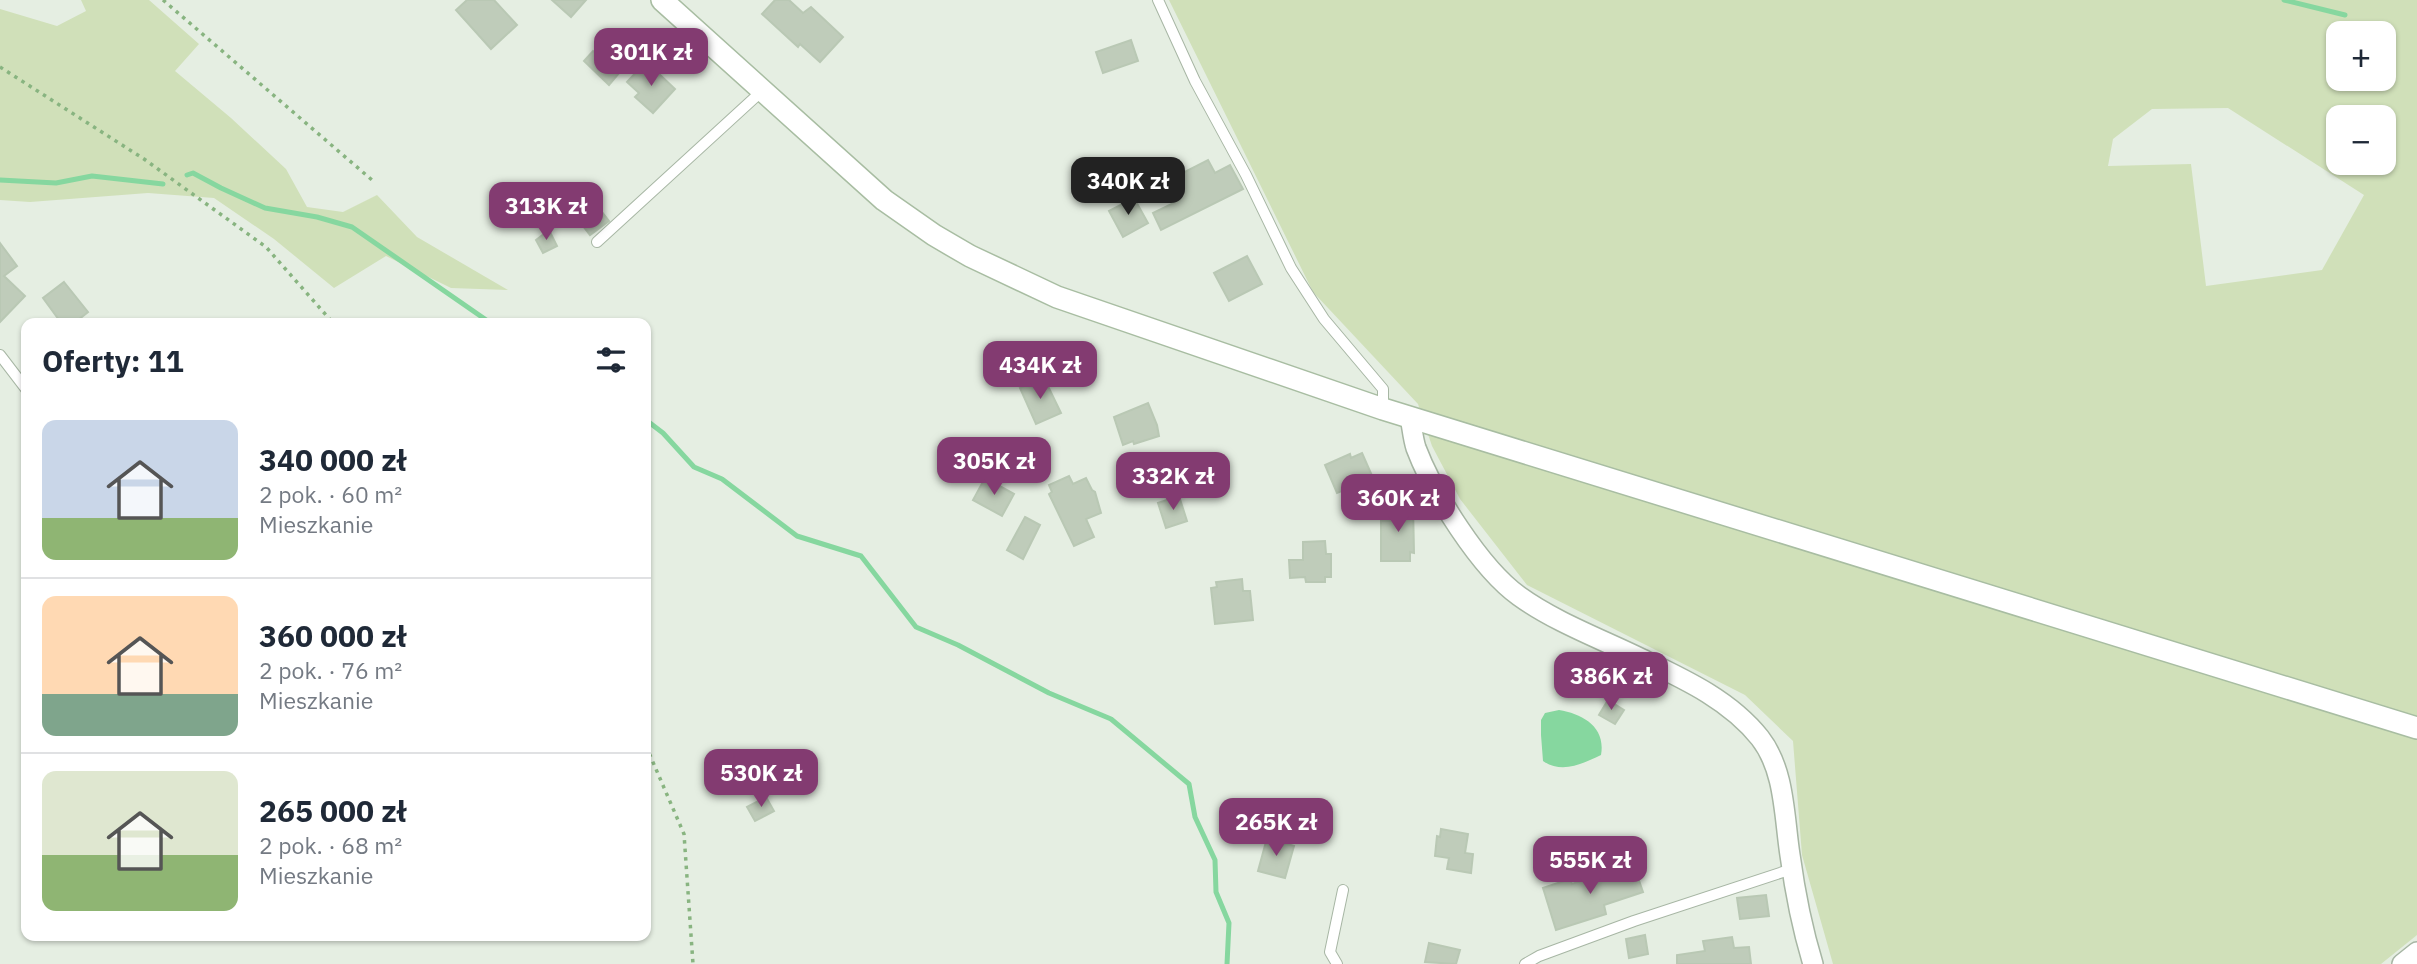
<!DOCTYPE html>
<html lang="pl">
<meta charset="utf-8">
<style>
:root{--surface:#fff;--page:#f2f2f3;--text:#1f2937;--muted:#747a83;--line:#e0e1e3;--accent:#833b71}
body{margin:0;font-family:"IBM Plex Sans",sans-serif;background:var(--page);color:var(--text);height:100vh;display:flex;flex-direction:column;font-size:26px;white-space:nowrap}
*{box-sizing:border-box;margin:0}
p{font-size:23px;color:var(--muted)}
.icon{flex:none;width:38px;height:38px;fill:none;stroke:currentColor;stroke-width:2;stroke-linecap:round;stroke-linejoin:round}
.map{position:relative;flex:1;overflow:hidden}
.side{position:absolute;left:21px;top:318px;width:630px;height:623px;display:flex;flex-direction:column;background:var(--surface);border-radius:14px;box-shadow:0 2px 5px #0004}
.side>*{flex:none}
.fabs{position:absolute;left:2326px;top:21px;display:grid;gap:14px}
.fabs a{display:grid;place-items:center;width:70px;height:70px;border-radius:14px;background:var(--surface);box-shadow:0 2px 5px #0004;font-size:35px}
.price{position:absolute;translate:-50% -60px;padding:0 16px;border-radius:14px;background:var(--accent);color:#fff;font-size:23px;line-height:46px;filter:drop-shadow(0 2px 4px #0008)}
.price::after{content:'';position:absolute;left:50%;top:42px;width:21px;height:16px;margin-left:-10px;background:inherit;clip-path:polygon(0 0,100% 0,50% 100%)}
.price.active{background:#222;color:#fff}
ul{padding:0;list-style:none}
li{display:flex;align-items:center;gap:21px;height:175px;padding:0 21px}
li+li{border-top:2px solid var(--line)}
li span{display:grid;place-items:center;flex:none;width:196px;height:140px;border-radius:14px;color:#555}
li>.icon{margin-inline-start:auto}
span .icon{width:84px;height:84px;fill:#fffc;stroke-width:1}
li b{font-size:30px}
h2{display:flex;justify-content:space-between;align-items:center;height:84px;padding:0 21px;font-size:30px}
.map>svg:first-child{display:block}
.green{fill:#d0e0b9;fill-rule:evenodd}
.water{fill:#86d79f}
.lines{fill:none;stroke-linecap:round;stroke-linejoin:round}
.stream{stroke:#86d79f;stroke-width:5}
.building{fill:#bfccba;stroke:#b9c8b4;stroke-width:2}
.lane-casing{stroke:#a7b6a4;stroke-width:12}
.street-casing{stroke:#a7b6a4;stroke-width:22}
.secondary-casing{stroke:#a8bda2;stroke-width:24}
.path{stroke:#88b480;stroke-width:3.5;stroke-dasharray:3.5 5;stroke-linecap:butt}
.lane{stroke:#fff;stroke-width:10}
.street{stroke:#fff;stroke-width:19}
.secondary{stroke:#fff;stroke-width:21}
</style>
<div class="map">
<svg width="2417" height="964" viewBox="0 0 2417 964">
<rect width="100%" height="100%" fill="#e5eee2"/>
<!-- green -->
<g class="green">
<path d="M81 0H149L199 44 175 71 231 118 286 169 307 207 343 212 377 195 417 237 508 290 451 288 386 256 334 288 274 239 214 198 148 193 30 202 0 200V9L57 26 86 11Z"/>
<path d="M1169 0H2417V935L2381 964H1833L1802 855 1793 741 1745 695 1527 585 1460 499 1432 446 1418 404 1313 292ZM2338 33H2384V79H2338ZM2228 108 2364 195 2322 270 2206 286 2191 164 2108 166 2113 139 2152 109ZM2338 117H2384V163H2338Z"/>
</g>
<!-- water -->
<path class="water" d="M1559 710C1583 714 1606 727 1601 755 1582 764 1562 774 1543 761L1541 735V720L1545 713Z"/>
<g class="lines">
<!-- stream -->
<g class="stream">
<path d="M2284 0 2345 15"/>
<path d="M187 175 193 173 221 188 265 208 317 217 352 227 492 324"/>
<path d="M0 180 56 183 92 176 163 184"/>
<path d="M646 420 663 433 694 467 722 479 797 536 861 556 916 627 958 645 1049 693 1111 719 1189 784 1195 817 1215 860 1216 892 1229 923 1227 964"/>
</g>
</g>
<!-- building -->
<g class="building">
<path d="M467 0H494L517 25 491 49 456 10Z"/>
<path d="M552 0H586L571 17Z"/>
<path d="M775 0H789L803 13 811 7 843 37 820 62 800 44 798 47 762 14Z"/>
<path d="M1131 40 1138 61 1103 73 1096 52Z"/>
<path d="M593 51 620 72 609 85 584 61Z"/>
<path d="M643 65 655 76 658 73 675 89 653 113 635 97 639 93 627 82Z"/>
<path d="M1208 160 1215 173 1230 165 1243 189 1161 230 1153 213 1180 200 1169 180Z"/>
<path d="M1134 198 1148 223 1123 237 1109 211Z"/>
<path d="M592 199 609 221 590 235 573 213Z"/>
<path d="M549 230 557 246 543 253 536 240Z"/>
<path d="M0 243 17 266 4 276 25 296 0 322Z"/>
<path d="M1247 256 1262 284 1229 301 1214 273Z"/>
<path d="M64 282 88 312 73 324H62L43 298Z"/>
<path d="M1044 378 1061 413 1036 424 1020 388Z"/>
<path d="M1148 403 1157 425 1159 436 1134 444 1133 441 1123 445 1114 417Z"/>
<path d="M1362 453 1373 478 1337 493 1325 465 1350 454 1351 458Z"/>
<path d="M1069 476 1073 484 1086 478 1092 490 1095 492 1101 513 1086 519 1094 537 1074 546 1049 494 1052 492 1049 485Z"/>
<path d="M985 478 1014 494 1002 516 973 500Z"/>
<path d="M1179 496 1187 521 1166 528 1158 503Z"/>
<path d="M1390 505H1413L1414 553 1410 552V561H1381V521H1390Z"/>
<path d="M1025 517 1040 525 1023 559 1007 550Z"/>
<path d="M1325 541 1326 554H1331V577H1325V582H1306L1305 577 1290 578 1289 560H1303V542Z"/>
<path d="M1242 579 1243 591H1250L1253 620 1215 624 1211 588 1217 587 1216 582Z"/>
<path d="M1608 700 1624 710 1615 724 1599 715Z"/>
<path d="M742 760 751 774 729 788H723L716 776Z"/>
<path d="M766 797 774 811 755 821 747 807Z"/>
<path d="M1441 829 1468 834 1465 853 1473 854 1471 873 1447 869 1449 858 1435 856 1437 836 1440 837Z"/>
<path d="M1267 838 1294 846 1285 878 1258 871Z"/>
<path d="M1633 863 1643 892 1604 905 1606 914 1556 930 1543 888 1570 879 1572 884Z"/>
<path d="M1766 895 1769 916 1740 919 1737 898Z"/>
<path d="M1645 935 1648 954 1629 958 1626 939Z"/>
<path d="M1732 937 1734 948 1749 947 1751 964H1677V955L1705 951 1703 941Z"/>
<path d="M1429 943 1460 950 1456 964 1425 962Z"/>
</g>
<g class="lines">
<!-- lane casing -->
<g class="lane-casing">
<g id="lane">
<path d="M1158 0 1195 81 1246 175 1291 268 1324 319 1383 389V408"/>
<path d="M597 242 762 91"/>
<path d="M0 355 26 389"/>
<path d="M1337 964 1330 952 1343 890"/>
<path d="M1525 964 1539 956 1634 921 1792 869"/>
</g>
</g>
<!-- street casing -->
<g class="street-casing">
<g id="street">
<path d="M1410 417C1412 427 1413 439 1416 448 1433 493 1480 568 1519 596 1555 622 1601 639 1642 659 1684 679 1730 700 1760 738 1785 770 1784 816 1790 855 1795 892 1802 928 1813 964"/>
<path d="M2402 964 2417 952"/>
</g>
</g>
<!-- secondary casing -->
<g class="secondary-casing">
<path id="secondary" d="M662 0 884 200 934 235 970 256 1057 297 1383 409 2417 728"/>
</g>
<!-- path -->
<g class="path">
<path d="M163 0 372 180"/>
<path d="M0 67 144 159 266 247 334 324"/>
<path d="M646 746 684 834 693 964"/>
</g>
<!-- lane -->
<use href="#lane" class="lane"/>
<!-- street -->
<use href="#street" class="street"/>
<!-- secondary -->
<use href="#secondary" class="secondary"/>
</g>
</svg>
<div class="fabs">
<a>+</a>
<a>−</a>
</div>
<b class="price" style="left:651px;top:88px">301K zł</b>
<b class="price active" style="left:1128px;top:217px">340K zł</b>
<b class="price" style="left:546px;top:242px">313K zł</b>
<b class="price" style="left:1040px;top:401px">434K zł</b>
<b class="price" style="left:994px;top:497px">305K zł</b>
<b class="price" style="left:1173px;top:512px">332K zł</b>
<b class="price" style="left:1398px;top:534px">360K zł</b>
<b class="price" style="left:1611px;top:712px">386K zł</b>
<b class="price" style="left:761px;top:809px">530K zł</b>
<b class="price" style="left:1276px;top:858px">265K zł</b>
<b class="price" style="left:1590px;top:896px">555K zł</b>
<section class="side">
<h2>Oferty: 11<svg class="icon" aria-label="filters" viewBox="0 0 24 24"><path d="M4 7h16M4 17h16"/><circle cx="9" cy="7" r="2"/><circle cx="15" cy="17" r="2"/></svg></h2>
<ul>
<li><span style="background:linear-gradient(#c9d6e8 70%,#8fb573 0)"><svg class="icon" aria-label="home" viewBox="0 0 24 24"><path d="M3 11l9-7 9 7M6 9v11h12V9"/></svg></span><div><b>340 000 zł</b><p>2 pok. · 60 m²</p><p>Mieszkanie</p></div></li>
<li><span style="background:linear-gradient(#ffd9b3 70%,#7fa58c 0)"><svg class="icon" aria-label="home" viewBox="0 0 24 24"><path d="M3 11l9-7 9 7M6 9v11h12V9"/></svg></span><div><b>360 000 zł</b><p>2 pok. · 76 m²</p><p>Mieszkanie</p></div></li>
<li><span style="background:linear-gradient(#dfe7d0 60%,#8fb573 0)"><svg class="icon" aria-label="home" viewBox="0 0 24 24"><path d="M3 11l9-7 9 7M6 9v11h12V9"/></svg></span><div><b>265 000 zł</b><p>2 pok. · 68 m²</p><p>Mieszkanie</p></div></li>
</ul>
</section>
</div>
